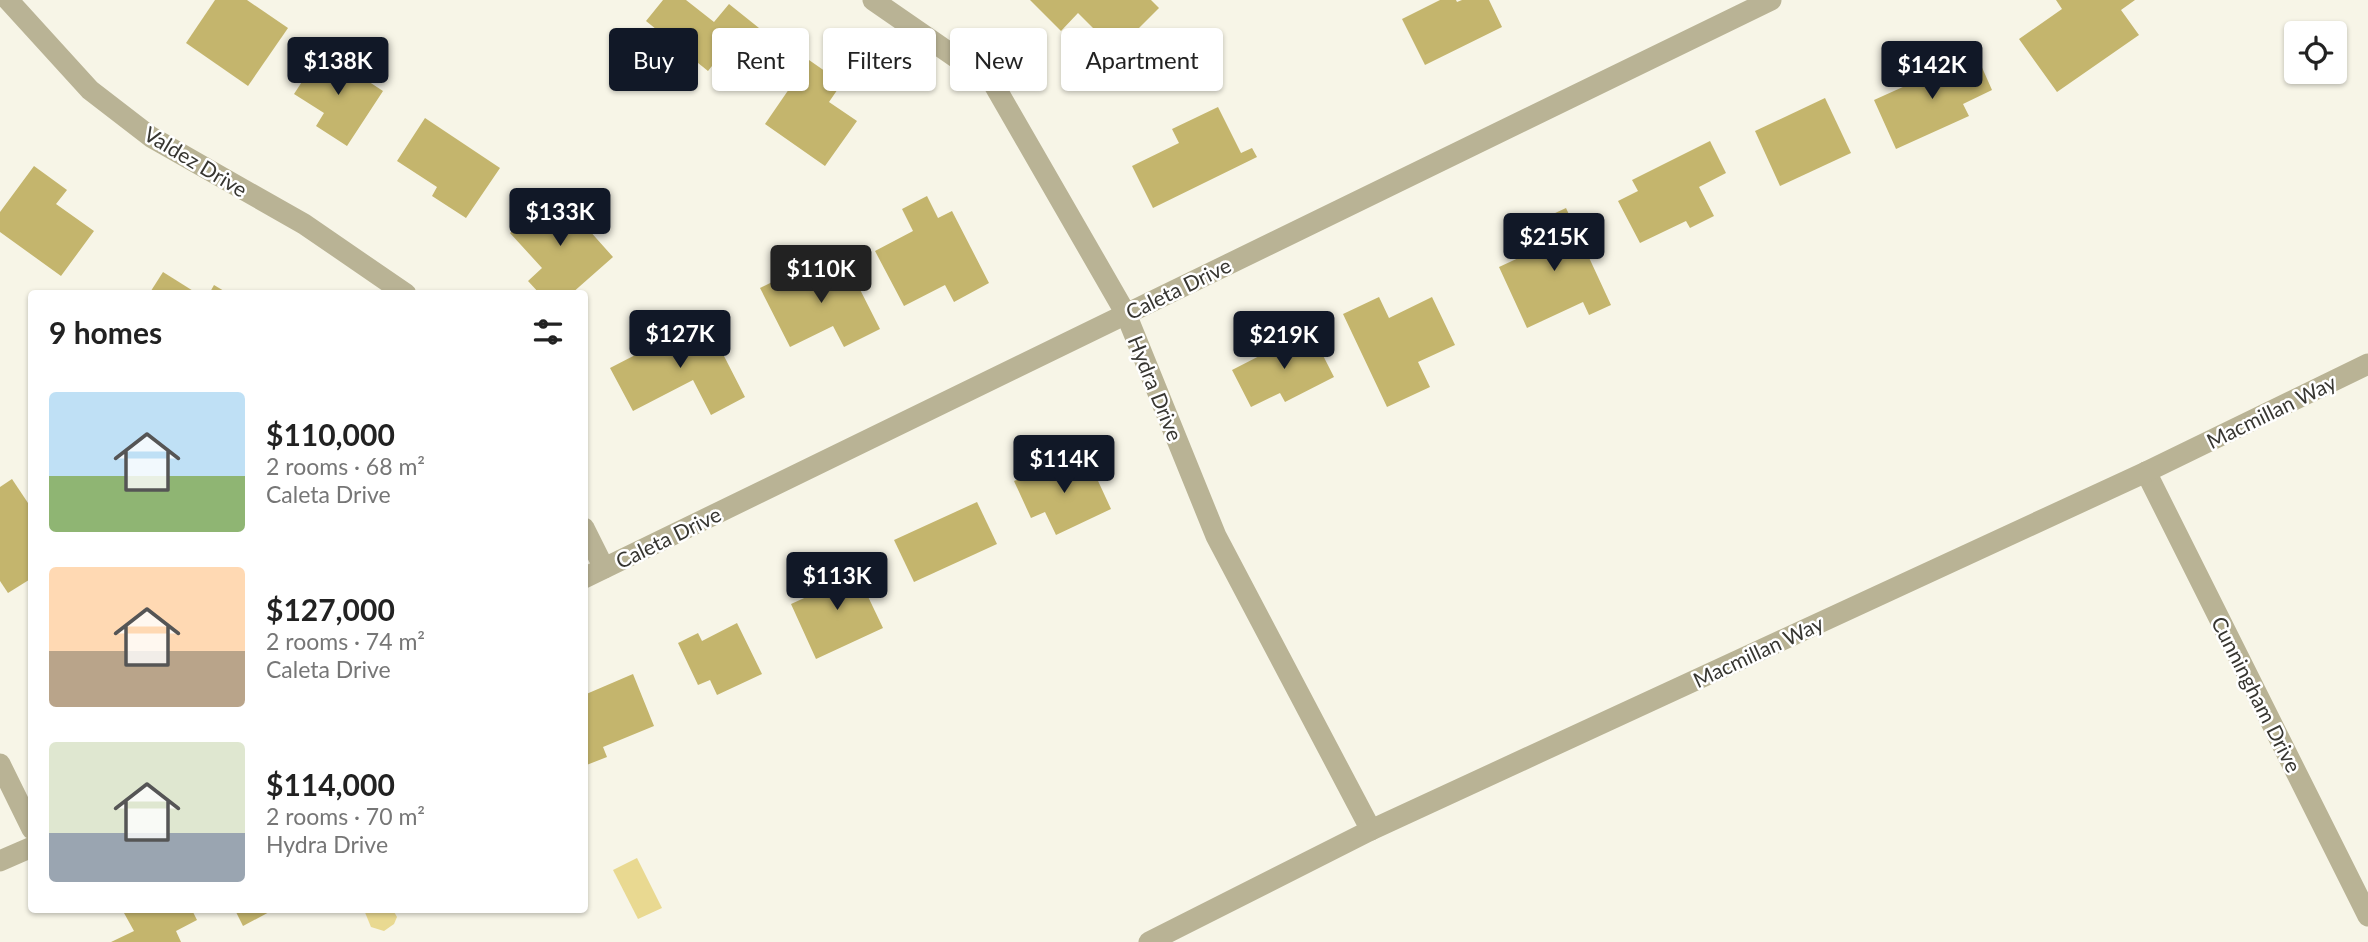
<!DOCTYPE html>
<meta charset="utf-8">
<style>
:root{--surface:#fff;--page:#f6f6f6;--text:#222;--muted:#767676;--accent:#111827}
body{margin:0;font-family:Lato,sans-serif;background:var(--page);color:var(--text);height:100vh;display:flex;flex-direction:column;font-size:26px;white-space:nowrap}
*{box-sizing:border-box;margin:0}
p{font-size:23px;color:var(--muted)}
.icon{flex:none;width:38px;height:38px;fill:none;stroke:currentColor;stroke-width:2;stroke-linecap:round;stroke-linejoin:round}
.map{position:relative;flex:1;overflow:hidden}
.drawer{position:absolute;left:28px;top:290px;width:560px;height:623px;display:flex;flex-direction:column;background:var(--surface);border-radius:7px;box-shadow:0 2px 5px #0004}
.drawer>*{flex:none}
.guide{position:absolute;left:609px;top:28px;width:665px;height:63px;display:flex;gap:14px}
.controls{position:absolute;left:2284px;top:21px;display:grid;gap:14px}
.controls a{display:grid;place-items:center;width:63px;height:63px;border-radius:7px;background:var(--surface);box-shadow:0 2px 5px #0004;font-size:35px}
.price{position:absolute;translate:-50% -60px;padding:0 16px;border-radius:7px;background:var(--accent);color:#fff;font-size:23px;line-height:46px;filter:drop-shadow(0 2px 4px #0008)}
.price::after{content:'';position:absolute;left:50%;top:42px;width:21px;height:16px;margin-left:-10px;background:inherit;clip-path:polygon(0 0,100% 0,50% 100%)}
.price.on{background:#222;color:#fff}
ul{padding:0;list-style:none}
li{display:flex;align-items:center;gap:21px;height:175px;padding:0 21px}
li span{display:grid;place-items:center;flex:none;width:196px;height:140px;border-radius:7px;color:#555}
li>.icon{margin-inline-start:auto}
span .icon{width:84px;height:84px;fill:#fffc;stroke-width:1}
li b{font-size:30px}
h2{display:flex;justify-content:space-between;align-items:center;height:84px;padding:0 21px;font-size:30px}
.pill{padding:0 24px;border-radius:7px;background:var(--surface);box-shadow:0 2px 5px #0004;font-size:24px;line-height:63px}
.pill.on{background:var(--accent);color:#fff}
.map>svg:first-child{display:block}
.water{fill:#e9d991}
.building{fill:#c4b56d}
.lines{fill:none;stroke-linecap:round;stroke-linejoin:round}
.minor{stroke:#b9b395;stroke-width:21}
.labels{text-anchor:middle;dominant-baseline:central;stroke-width:5;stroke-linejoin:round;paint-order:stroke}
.street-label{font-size:21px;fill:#373631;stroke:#fff}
</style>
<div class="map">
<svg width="2368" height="942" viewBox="0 0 2368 942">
<rect width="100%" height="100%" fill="#f7f5e7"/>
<!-- water -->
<g class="water">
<path d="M637 858 662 908 638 919 613 870Z"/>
<path d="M364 910H393L397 917 394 924 384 931 371 927Z"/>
</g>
<!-- building -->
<g class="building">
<path d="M215 0H247L288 28 248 86 186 43Z"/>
<path d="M663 0H686L714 22 729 4 759 28 734 59 724 51 708 71 646 21Z"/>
<path d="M1030 0H1151L1159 8 1116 51 1078 13 1061 31Z"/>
<path d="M1440 0H1456L1457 2 1462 0H1489L1502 27 1425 65 1402 19Z"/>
<path d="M2056 0H2135L2121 10 2139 35 2057 92 2019 39 2062 9Z"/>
<path d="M322 51 383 91 347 146 316 126 324 113 294 94Z"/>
<path d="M1976 54 1992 90 1963 104 1969 116 1896 149 1874 100Z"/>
<path d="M809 60 842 83 829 102 857 121 825 166 765 124Z"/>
<path d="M1825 98 1851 153 1780 186 1755 131Z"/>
<path d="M1218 107 1241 153 1252 148 1257 157 1153 208 1132 166 1179 143 1172 129Z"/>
<path d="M425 118 500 168 466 218 432 196 437 187 397 161Z"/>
<path d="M1710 141 1726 173 1699 187 1714 216 1690 228 1686 221 1640 243 1618 201 1638 191 1632 180Z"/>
<path d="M34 166 67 190 56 204 94 231 61 276 0 232V212Z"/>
<path d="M555 192 613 257 571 294H540L528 281 542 268 510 233Z"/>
<path d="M927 196 938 218 952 211 989 283 954 302 945 285 904 306 875 251 913 231 902 209Z"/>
<path d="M1566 208 1611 305 1589 315 1583 302 1527 328 1499 267 1536 250 1525 227Z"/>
<path d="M844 258 880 329 844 347 833 326 790 347 760 288 795 271 800 280Z"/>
<path d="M163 272 198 294H149Z"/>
<path d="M214 285 229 294H209Z"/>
<path d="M1379 297 1389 318 1432 297 1455 345 1418 362 1430 387 1387 407 1343 314Z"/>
<path d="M705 319 745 397 711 415 693 380 633 411 610 368Z"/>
<path d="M1310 330 1334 377 1285 402 1280 393 1251 407 1232 370Z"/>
<path d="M1087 457 1111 509 1056 535 1045 512 1031 518 1014 481 1051 464 1055 472Z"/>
<path d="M12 479 32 509V578L8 593 0 581V487Z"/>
<path d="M977 502 997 544 914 582 894 540Z"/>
<path d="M851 561 883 628 816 659 791 604 824 589 818 577Z"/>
<path d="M737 623 762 674 717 695 710 680 698 685 678 643 698 633 702 641Z"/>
<path d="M633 674 654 726 603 747 607 757 584 766V695Z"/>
<path d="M129 910H192L197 920 176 931 181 942H111L134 931 124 913Z"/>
<path d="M235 910H273L243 926Z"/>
</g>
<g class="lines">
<!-- minor -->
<g class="minor">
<path d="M8 0 90 90 151 137 304 224 406 294"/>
<path d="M873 0 993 83 1126 314 1216 536 1371 830"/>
<path d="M2146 472 2368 916"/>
<path d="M584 528 604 568"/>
<path d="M584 578 1771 0"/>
<path d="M0 764 32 829"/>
<path d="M0 861 32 847"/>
<path d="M1149 942 1371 830 2146 472 2368 364"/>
</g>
</g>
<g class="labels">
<!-- street labels -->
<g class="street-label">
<text transform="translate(196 161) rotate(31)">Valdez Drive</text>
<text transform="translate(1178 288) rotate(-26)">Caleta Drive</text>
<text transform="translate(1156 388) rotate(68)">Hydra Drive</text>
<text transform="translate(2271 411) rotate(-26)">Macmillan Way</text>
<text transform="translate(668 537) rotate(-26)">Caleta Drive</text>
<text transform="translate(1758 651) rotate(-25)">Macmillan Way</text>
<text transform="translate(2257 694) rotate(63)">Cunningham Drive</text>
</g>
</g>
</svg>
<div class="controls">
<a><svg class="icon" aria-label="locate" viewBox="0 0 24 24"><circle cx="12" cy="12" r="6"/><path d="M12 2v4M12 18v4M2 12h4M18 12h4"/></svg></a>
</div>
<b class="price" style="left:338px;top:97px">$138K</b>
<b class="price" style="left:1932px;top:101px">$142K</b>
<b class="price" style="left:560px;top:248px">$133K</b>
<b class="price" style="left:1554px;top:273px">$215K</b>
<b class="price on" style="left:821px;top:305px">$110K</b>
<b class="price" style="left:680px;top:370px">$127K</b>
<b class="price" style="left:1284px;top:371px">$219K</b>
<b class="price" style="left:1064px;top:495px">$114K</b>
<b class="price" style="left:837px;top:612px">$113K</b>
<div class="guide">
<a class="pill on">Buy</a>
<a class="pill">Rent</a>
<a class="pill">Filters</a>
<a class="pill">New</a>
<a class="pill">Apartment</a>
</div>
<section class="drawer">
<h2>9 homes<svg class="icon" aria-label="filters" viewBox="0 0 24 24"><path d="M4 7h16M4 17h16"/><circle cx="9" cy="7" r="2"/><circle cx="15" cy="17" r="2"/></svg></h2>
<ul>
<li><span style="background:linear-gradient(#bfe0f5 60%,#8fb573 0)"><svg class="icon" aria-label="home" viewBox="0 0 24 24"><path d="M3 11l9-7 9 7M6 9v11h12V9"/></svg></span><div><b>$110,000</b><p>2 rooms · 68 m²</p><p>Caleta Drive</p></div></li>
<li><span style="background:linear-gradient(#ffd9b3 60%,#b9a48a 0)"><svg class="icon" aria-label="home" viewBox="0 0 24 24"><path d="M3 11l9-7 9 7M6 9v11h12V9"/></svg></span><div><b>$127,000</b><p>2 rooms · 74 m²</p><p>Caleta Drive</p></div></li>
<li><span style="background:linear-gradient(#dfe7d0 65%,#9aa5b1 0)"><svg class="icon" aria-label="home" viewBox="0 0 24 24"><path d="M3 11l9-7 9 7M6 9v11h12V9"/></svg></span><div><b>$114,000</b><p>2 rooms · 70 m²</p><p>Hydra Drive</p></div></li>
</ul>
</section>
</div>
